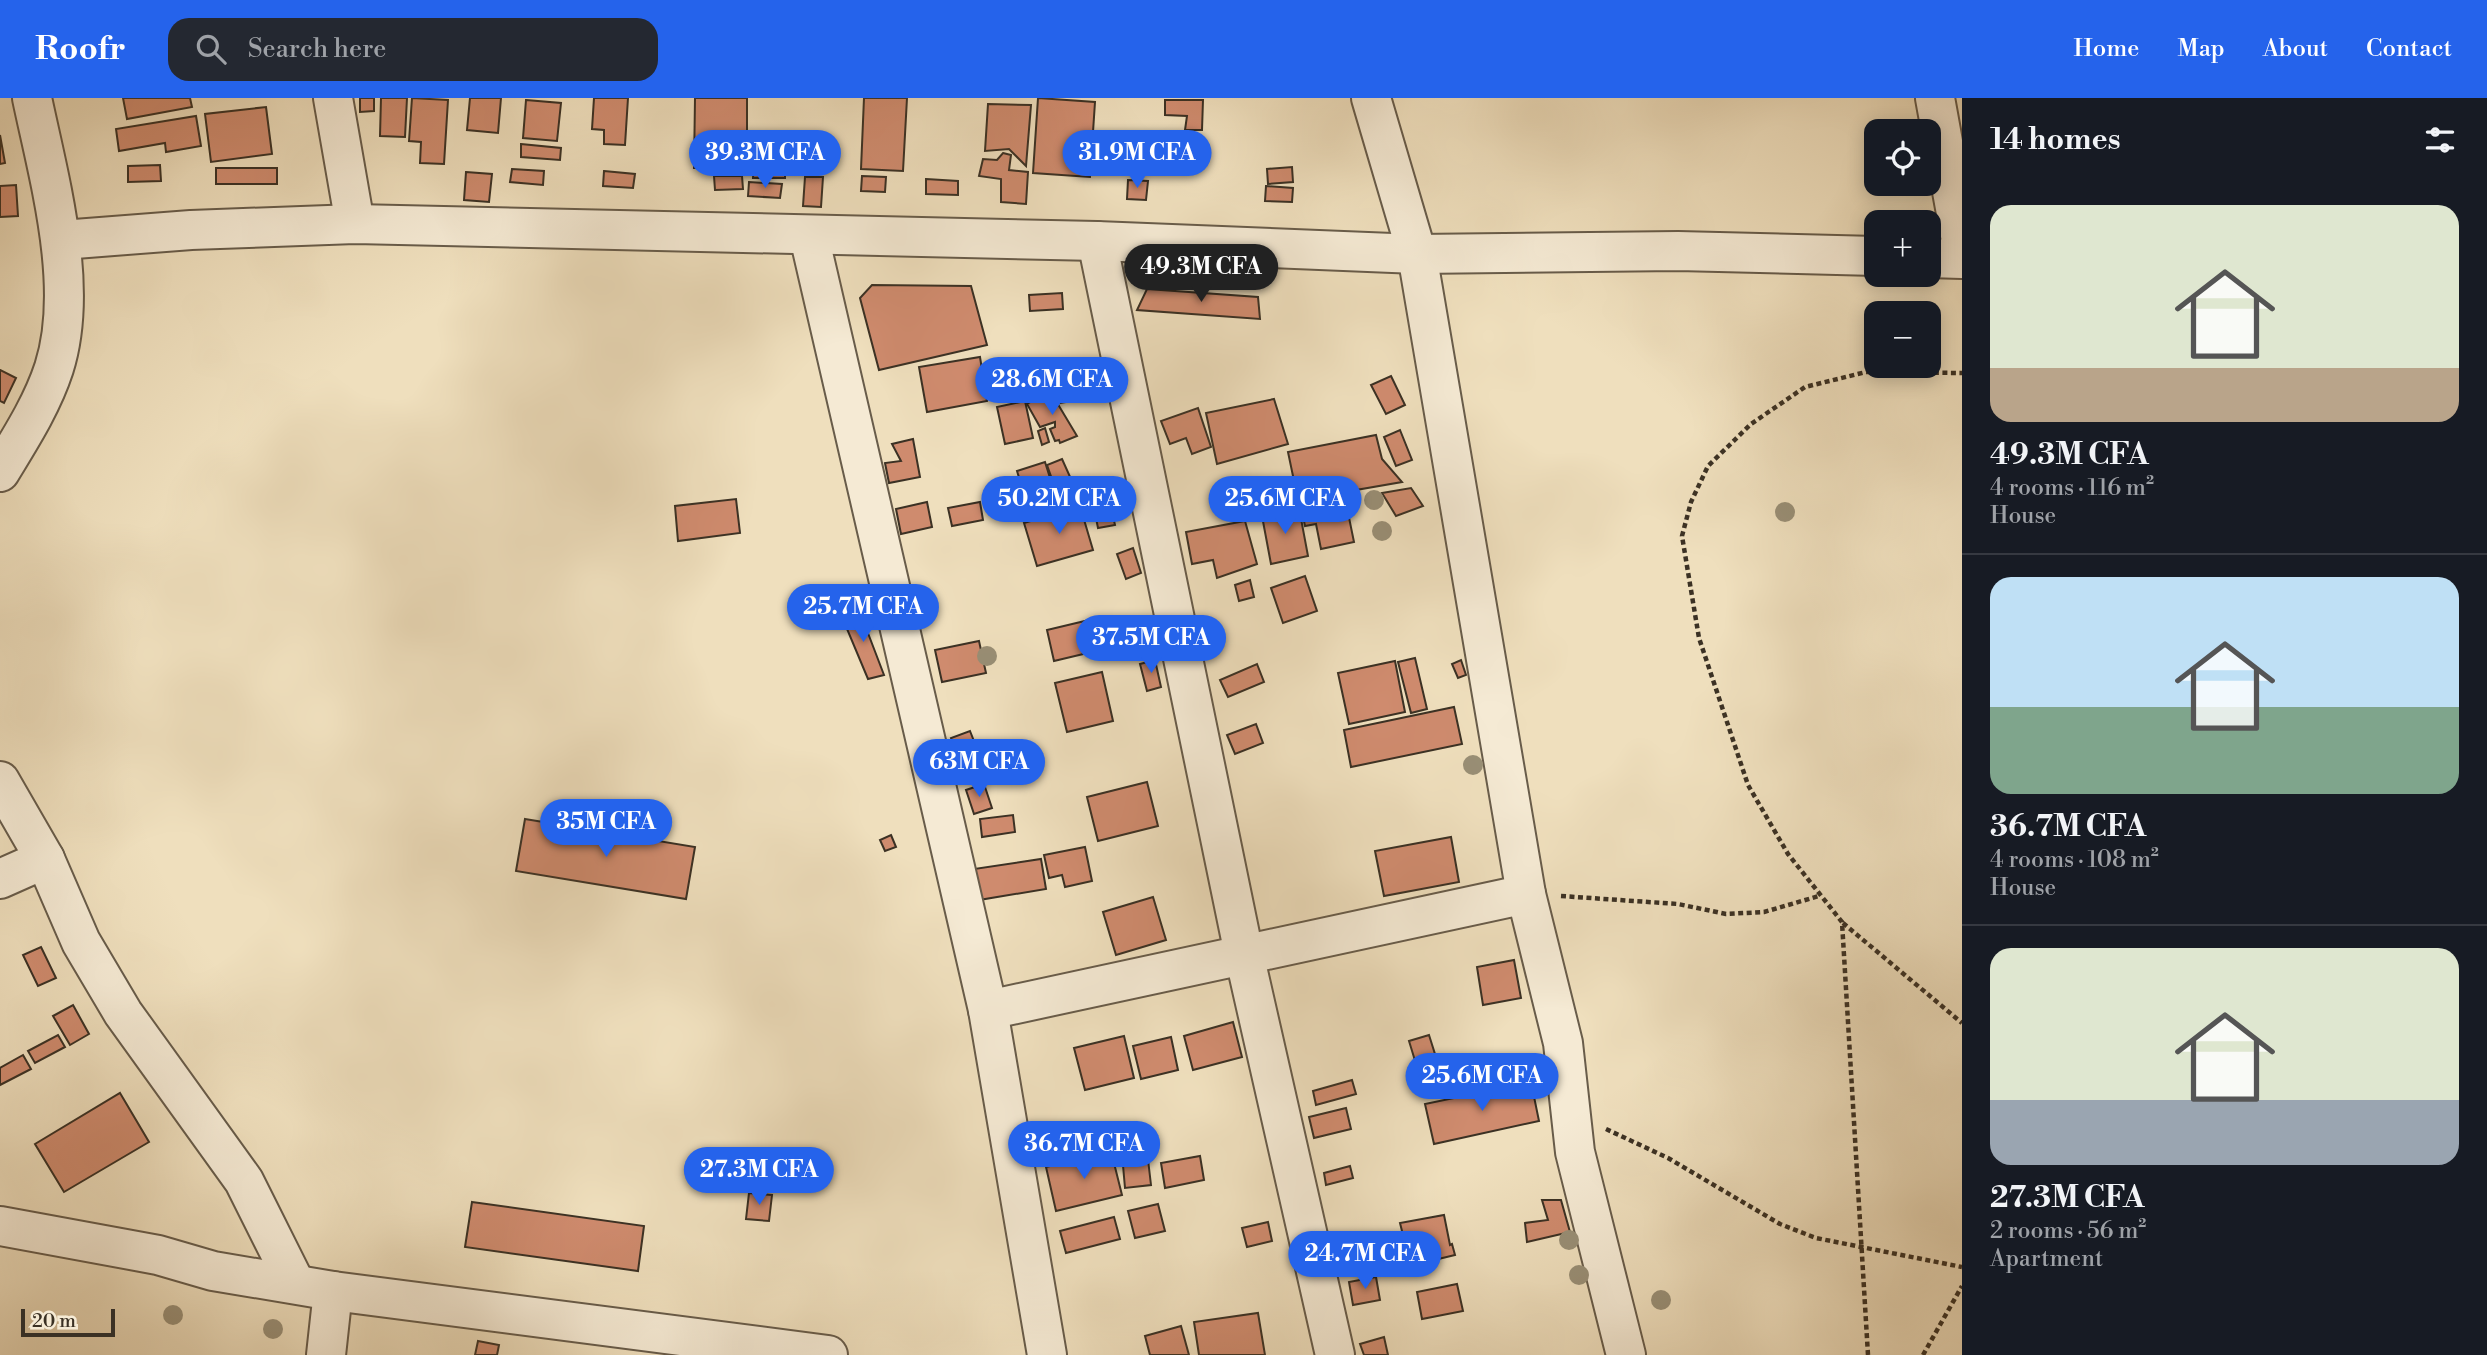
<!DOCTYPE html>
<meta charset="utf-8">
<style>
:root{--surface:#171b24;--page:#242831;--text:#f1f3f6;--muted:#9ea1a6;--line:#363941;--accent:#2563eb}
body{margin:0;font-family:"Libre Bodoni",serif;background:var(--page);color:var(--text);height:100vh;display:flex;flex-direction:column;font-size:26px;white-space:nowrap}
*{box-sizing:border-box;margin:0}
p{font-size:23px;color:var(--muted)}
.icon{flex:none;width:38px;height:38px;fill:none;stroke:currentColor;stroke-width:2;stroke-linecap:round;stroke-linejoin:round}
.map{position:relative;flex:1;overflow:hidden}
.details{display:flex;flex-direction:column;background:var(--surface);width:525px}
.details>*{flex:none}
.controls{position:absolute;left:1864px;top:21px;display:grid;gap:14px}
.controls a{display:grid;place-items:center;width:77px;height:77px;border-radius:14px;background:var(--surface);box-shadow:0 4px 18px #0003;font-size:35px}
.scale{position:absolute;left:21px;bottom:18px;width:94px;box-sizing:border-box;padding-left:7px;border:4px solid #3b3124;border-top:0;font-size:19px;line-height:24px;white-space:nowrap;color:#3b3124;-webkit-text-stroke:5px #f5ead4;paint-order:stroke}
.price{position:absolute;translate:-50% -60px;padding:0 16px;border-radius:24px;background:var(--accent);color:#fff;font-size:23px;line-height:46px;filter:drop-shadow(0 2px 4px #0008)}
.price::after{content:'';position:absolute;left:50%;top:42px;width:21px;height:16px;margin-left:-10px;background:inherit;clip-path:polygon(0 0,100% 0,50% 100%)}
.price.active{background:#222;color:#fff}
ul{padding:0;list-style:none}
li{display:grid;align-content:center;gap:14px;height:371px;padding:0 28px}
li+li{border-top:2px solid var(--line)}
li span{display:grid;place-items:center;height:217px;border-radius:21px;color:#555}
li>.icon{margin-inline-start:auto}
span .icon{width:126px;height:126px;fill:#fffc;stroke-width:1}
li b{font-size:30px}
h2{display:flex;justify-content:space-between;align-items:center;height:84px;padding:0 28px;font-size:30px}
header{display:flex;align-items:center;gap:42px;box-sizing:border-box;height:98px;padding:0 35px;background:var(--accent);color:#fff}
header strong{font-size:33px}
nav{display:flex;gap:38px;margin-inline-start:auto;font-size:24px}
.search{width:490px;height:63px;background:var(--page);display:flex;align-items:center;gap:18px;box-sizing:border-box;padding:0 24px;border-radius:21px;color:var(--muted);font-size:26px}
main{display:flex;flex:1;min-height:0}
.map>svg:first-child{display:block}
.building{fill:#cf8b6e;stroke:#3b3124;stroke-width:2}
.lines{fill:none;stroke-linecap:round;stroke-linejoin:round}
.minor-casing{stroke:#685c4a;stroke-width:42}
.path{stroke:#3b3124;stroke-width:4.5;stroke-dasharray:5 3.5;stroke-linecap:butt}
.minor{stroke:#f5ead4;stroke-width:38}
.tree{fill:#998f76}
</style>
<header>
<strong>Roofr</strong>
<div class="search"><svg class="icon" aria-label="search" viewBox="0 0 24 24"><circle cx="10" cy="10" r="6"/><path d="M15 15l6 6"/></svg>Search here</div>
<nav><a>Home</a><a>Map</a><a>About</a><a>Contact</a></nav>
</header>
<main>
<div class="map">
<svg width="1962" height="1257" viewBox="0 0 1962 1257">
<rect width="100%" height="100%" fill="#efdfbd"/>
<filter id="stains"><feTurbulence type="fractalNoise" baseFrequency=".00286" numOctaves="4"/><feColorMatrix values="0 0 0 0 .2 0 0 0 0 .09 0 0 0 0 .02 0 0 0 .5 -.17"/></filter>
<radialGradient id="worn" r=".72"><stop offset=".6" stop-color="#630" stop-opacity="0"/><stop offset="1" stop-color="#630" stop-opacity=".3"/></radialGradient>
<!-- building -->
<g class="building">
<path d="M123 0H190L192 9 127 21Z"/>
<path d="M360 0H374V13L360 14Z"/>
<path d="M381 0H407L405 39 380 38Z"/>
<path d="M412 0 448 2 444 66 420 65 421 44 409 43Z"/>
<path d="M470 0H501L498 35 467 32Z"/>
<path d="M594 0H628L625 47 604 46V32L592 31Z"/>
<path d="M695 0H747V69L694 70Z"/>
<path d="M864 0H907L903 73 861 71Z"/>
<path d="M1038 0 1095 4 1090 79 1033 75Z"/>
<path d="M526 2 561 5 557 43 523 40Z"/>
<path d="M1165 2H1203L1202 32H1185L1187 18 1165 17Z"/>
<path d="M988 6 1031 7 1026 68 1009 51 985 53Z"/>
<path d="M266 9 272 56 211 64 205 16Z"/>
<path d="M196 18 201 48 166 54 165 45 119 53 116 31Z"/>
<path d="M0 37 5 65 0 66Z"/>
<path d="M521 46 561 50 560 62 521 59Z"/>
<path d="M1003 55 1011 57 1009 72 1028 74 1026 106 1001 104V81L979 78 983 61 997 62Z"/>
<path d="M754 65 785 66V80H753Z"/>
<path d="M160 67 161 83 128 84V68Z"/>
<path d="M1292 69 1293 84 1268 86 1267 71Z"/>
<rect x="216" y="70" width="61" height="16"/>
<path d="M512 71 544 73 543 87 510 84Z"/>
<path d="M604 73 635 76 633 90 603 88Z"/>
<path d="M466 74 492 76 489 104 464 102Z"/>
<path d="M714 78H742L743 91 715 92Z"/>
<path d="M862 78 886 79 885 94 861 93Z"/>
<path d="M805 79H823L821 109 803 108Z"/>
<path d="M926 81 958 83V97L926 96Z"/>
<path d="M1128 82 1148 83 1146 102 1127 101Z"/>
<path d="M749 84 782 86 780 100 748 98Z"/>
<path d="M16 87 18 118 0 119V88Z"/>
<path d="M1266 88 1293 90 1292 104 1265 103Z"/>
<path d="M872 187 971 188 987 247 879 272 860 200Z"/>
<path d="M1147 191 1258 199 1260 221 1137 212Z"/>
<path d="M1062 195 1063 211 1030 213 1029 197Z"/>
<path d="M1908 207 1918 215H1902Z"/>
<path d="M980 259 987 303 927 314 919 269Z"/>
<path d="M0 272 16 280 4 305 0 303Z"/>
<path d="M1391 278 1405 307 1386 316 1371 287Z"/>
<path d="M1096 284 1098 299 1059 305 1056 290Z"/>
<path d="M1050 293 1077 338 1060 345 1059 342 1055 343 1050 331 1055 329V324L1040 329 1027 306Z"/>
<path d="M1274 301 1288 346 1217 366 1206 315Z"/>
<path d="M1025 303 1033 340 1005 346 997 309Z"/>
<path d="M1198 310 1211 349 1192 356 1186 340 1170 346 1161 323Z"/>
<path d="M1045 330 1049 344 1042 347 1038 333Z"/>
<path d="M1400 332 1412 362 1396 368 1384 339Z"/>
<path d="M1376 337 1382 361 1402 384 1298 402 1288 354Z"/>
<path d="M913 341 920 379 889 385 885 365 901 363 892 346Z"/>
<path d="M1062 361 1071 381 1060 386 1059 382 1053 384 1047 367Z"/>
<path d="M1045 364 1056 399 1028 408 1017 373Z"/>
<path d="M1411 390 1423 408 1396 418 1382 395Z"/>
<path d="M1108 397 1115 427 1098 430 1092 400Z"/>
<path d="M1345 400 1354 444 1321 451 1316 426 1305 428 1301 409Z"/>
<path d="M736 401 740 435 678 443 675 408Z"/>
<path d="M927 404 932 429 901 436 896 411Z"/>
<path d="M980 404 983 422 952 428 948 410Z"/>
<path d="M1080 408 1093 452 1037 468 1024 425Z"/>
<path d="M1299 410 1308 458 1271 466 1262 418Z"/>
<path d="M1245 423 1257 466 1217 480 1213 462 1192 466 1186 434Z"/>
<path d="M1133 450 1141 475 1126 481 1117 456Z"/>
<path d="M1305 478 1317 513 1283 525 1271 490Z"/>
<path d="M1250 482 1254 499 1239 503 1235 487Z"/>
<path d="M858 509 884 577 868 581 842 519Z"/>
<path d="M1089 522 1096 553 1054 563 1047 532Z"/>
<path d="M979 543 986 575 942 584 935 552Z"/>
<path d="M1415 560 1427 611 1411 615 1398 564Z"/>
<path d="M1155 562 1161 589 1147 593 1140 566Z"/>
<path d="M1461 562 1466 577 1458 580 1452 566Z"/>
<path d="M1395 563 1405 614 1349 626 1338 575Z"/>
<path d="M1257 566 1264 584 1228 599 1220 582Z"/>
<path d="M1102 574 1113 623 1067 634 1055 585Z"/>
<path d="M1454 609 1462 646 1351 669 1344 632Z"/>
<path d="M1256 626 1263 645 1235 656 1227 637Z"/>
<path d="M970 633 979 656 959 663 951 640Z"/>
<path d="M1147 684 1158 728 1098 743 1087 699Z"/>
<path d="M984 686 992 710 974 716 966 692Z"/>
<path d="M1013 717 1015 734 982 739 980 721Z"/>
<path d="M525 721 695 749 686 801 516 773Z"/>
<path d="M891 737 896 749 885 753 880 742Z"/>
<path d="M1451 739 1459 784 1384 798 1375 753Z"/>
<path d="M1085 749 1092 783 1065 789 1062 777 1049 780 1044 757Z"/>
<path d="M1041 761 1046 791 979 802 974 771Z"/>
<path d="M1153 799 1166 842 1116 857 1103 814Z"/>
<path d="M41 849 56 880 38 888 23 857Z"/>
<path d="M1514 862 1521 900 1483 907 1477 869Z"/>
<path d="M73 907 89 936 70 947 53 918Z"/>
<path d="M1233 924 1242 959 1193 972 1184 938Z"/>
<path d="M58 937 65 949 35 965 28 953Z"/>
<path d="M1429 937 1440 972 1420 979 1409 943Z"/>
<path d="M1124 938 1134 980 1085 992 1074 950Z"/>
<path d="M1171 939 1178 972 1141 981 1133 948Z"/>
<path d="M23 957 31 971 0 987V970Z"/>
<path d="M1352 982 1356 996 1316 1007 1313 993Z"/>
<path d="M1531 984 1539 1023 1434 1046 1425 1006Z"/>
<path d="M120 995 149 1044 64 1094 35 1046Z"/>
<path d="M1346 1010 1351 1031 1314 1040 1309 1019Z"/>
<path d="M1111 1053 1122 1097 1056 1113 1046 1069Z"/>
<path d="M1147 1053 1151 1087 1125 1090 1122 1056Z"/>
<path d="M1200 1058 1204 1082 1165 1090 1161 1065Z"/>
<path d="M1350 1068 1353 1080 1326 1087 1324 1075Z"/>
<path d="M749 1095 772 1097 769 1123 746 1121Z"/>
<path d="M1542 1102H1561L1570 1134 1527 1144 1525 1125 1548 1122Z"/>
<path d="M472 1104 644 1128 638 1173 465 1149Z"/>
<path d="M1158 1106 1165 1133 1135 1140 1128 1113Z"/>
<path d="M1444 1117 1450 1147 1452 1146 1455 1157 1405 1169 1399 1153 1406 1149 1400 1125Z"/>
<path d="M1114 1119 1120 1141 1066 1155 1060 1133Z"/>
<path d="M1268 1124 1272 1143 1247 1149 1242 1130Z"/>
<path d="M1376 1179 1380 1202 1353 1207 1349 1184Z"/>
<path d="M1457 1186 1463 1213 1422 1221 1417 1194Z"/>
<path d="M1258 1215 1265 1257H1199L1194 1224Z"/>
<path d="M1181 1228 1189 1257H1150L1145 1238Z"/>
<path d="M1384 1239 1388 1257H1364L1360 1246Z"/>
<path d="M478 1243 499 1247 497 1257H475Z"/>
</g>
<g class="lines">
<!-- minor casing -->
<g class="minor-casing">
<g id="minor">
<path d="M333 0 355 126"/>
<path d="M1371 0 1417 156 1526 796 1563 945 1575 1054 1626 1257"/>
<path d="M1935 0 1962 148"/>
<path d="M809 138 988 912 1047 1257"/>
<path d="M62 142 191 132 355 126 1097 143 1417 156 1678 153 1876 158"/>
<path d="M1097 143 1244 856 1335 1257"/>
<path d="M1928 160 1962 161"/>
<path d="M0 374C20 341 42 307 54 270 80 189 49 81 32 0"/>
<path d="M0 683 45 761 81 844 123 915 244 1083 295 1185"/>
<path d="M0 781 45 761"/>
<path d="M988 912 1526 796"/>
<path d="M0 1128 158 1157 213 1173 333 1193 828 1257"/>
<path d="M326 1257 333 1193"/>
</g>
</g>
<!-- path -->
<g class="path">
<path d="M1561 798 1678 806 1726 816 1764 814 1819 798"/>
<path d="M1843 825 1962 925"/>
<path d="M1606 1031 1668 1060 1780 1126 1816 1140 1962 1169"/>
<path d="M1868 1257 1842 824 1788 756 1748 687 1699 540 1682 438 1691 404 1708 368 1751 326 1805 289 1866 274 1962 275"/>
<path d="M1923 1257 1962 1188"/>
</g>
<!-- minor -->
<use href="#minor" class="minor"/>
</g>
<!-- trees -->
<g class="tree">
<circle cx="1374" cy="402" r="10"/>
<circle cx="1785" cy="414" r="10"/>
<circle cx="1382" cy="433" r="10"/>
<circle cx="1125" cy="543" r="10"/>
<circle cx="987" cy="558" r="10"/>
<circle cx="1473" cy="667" r="10"/>
<circle cx="1569" cy="1142" r="10"/>
<circle cx="1579" cy="1177" r="10"/>
<circle cx="1661" cy="1202" r="10"/>
<circle cx="173" cy="1217" r="10"/>
<circle cx="273" cy="1231" r="10"/>
</g>
<rect width="100%" height="100%" filter="url(#stains)"/>
<rect width="100%" height="100%" fill="url(#worn)"/>
</svg>
<div class="controls">
<a><svg class="icon" aria-label="locate" viewBox="0 0 24 24"><circle cx="12" cy="12" r="6"/><path d="M12 2v4M12 18v4M2 12h4M18 12h4"/></svg></a>
<a>+</a>
<a>−</a>
</div>
<div class="scale">20 m</div>
<b class="price" style="left:765px;top:92px">39.3M CFA</b>
<b class="price" style="left:1137px;top:92px">31.9M CFA</b>
<b class="price active" style="left:1201px;top:206px">49.3M CFA</b>
<b class="price" style="left:1052px;top:319px">28.6M CFA</b>
<b class="price" style="left:1059px;top:438px">50.2M CFA</b>
<b class="price" style="left:1285px;top:438px">25.6M CFA</b>
<b class="price" style="left:863px;top:546px">25.7M CFA</b>
<b class="price" style="left:1151px;top:577px">37.5M CFA</b>
<b class="price" style="left:979px;top:701px">63M CFA</b>
<b class="price" style="left:606px;top:761px">35M CFA</b>
<b class="price" style="left:1482px;top:1015px">25.6M CFA</b>
<b class="price" style="left:1084px;top:1083px">36.7M CFA</b>
<b class="price" style="left:759px;top:1109px">27.3M CFA</b>
<b class="price" style="left:1365px;top:1193px">24.7M CFA</b>
</div>
<section class="details">
<h2>14 homes<svg class="icon" aria-label="filters" viewBox="0 0 24 24"><path d="M4 7h16M4 17h16"/><circle cx="9" cy="7" r="2"/><circle cx="15" cy="17" r="2"/></svg></h2>
<ul>
<li><span style="background:linear-gradient(#dfe7d0 75%,#b9a48a 0)"><svg class="icon" aria-label="home" viewBox="0 0 24 24"><path d="M3 11l9-7 9 7M6 9v11h12V9"/></svg></span><div><b>49.3M CFA</b><p>4 rooms · 116 m²</p><p>House</p></div></li>
<li><span style="background:linear-gradient(#bfe0f5 60%,#7fa58c 0)"><svg class="icon" aria-label="home" viewBox="0 0 24 24"><path d="M3 11l9-7 9 7M6 9v11h12V9"/></svg></span><div><b>36.7M CFA</b><p>4 rooms · 108 m²</p><p>House</p></div></li>
<li><span style="background:linear-gradient(#dfe7d0 70%,#9aa5b1 0)"><svg class="icon" aria-label="home" viewBox="0 0 24 24"><path d="M3 11l9-7 9 7M6 9v11h12V9"/></svg></span><div><b>27.3M CFA</b><p>2 rooms · 56 m²</p><p>Apartment</p></div></li>
</ul>
</section>
</main>
